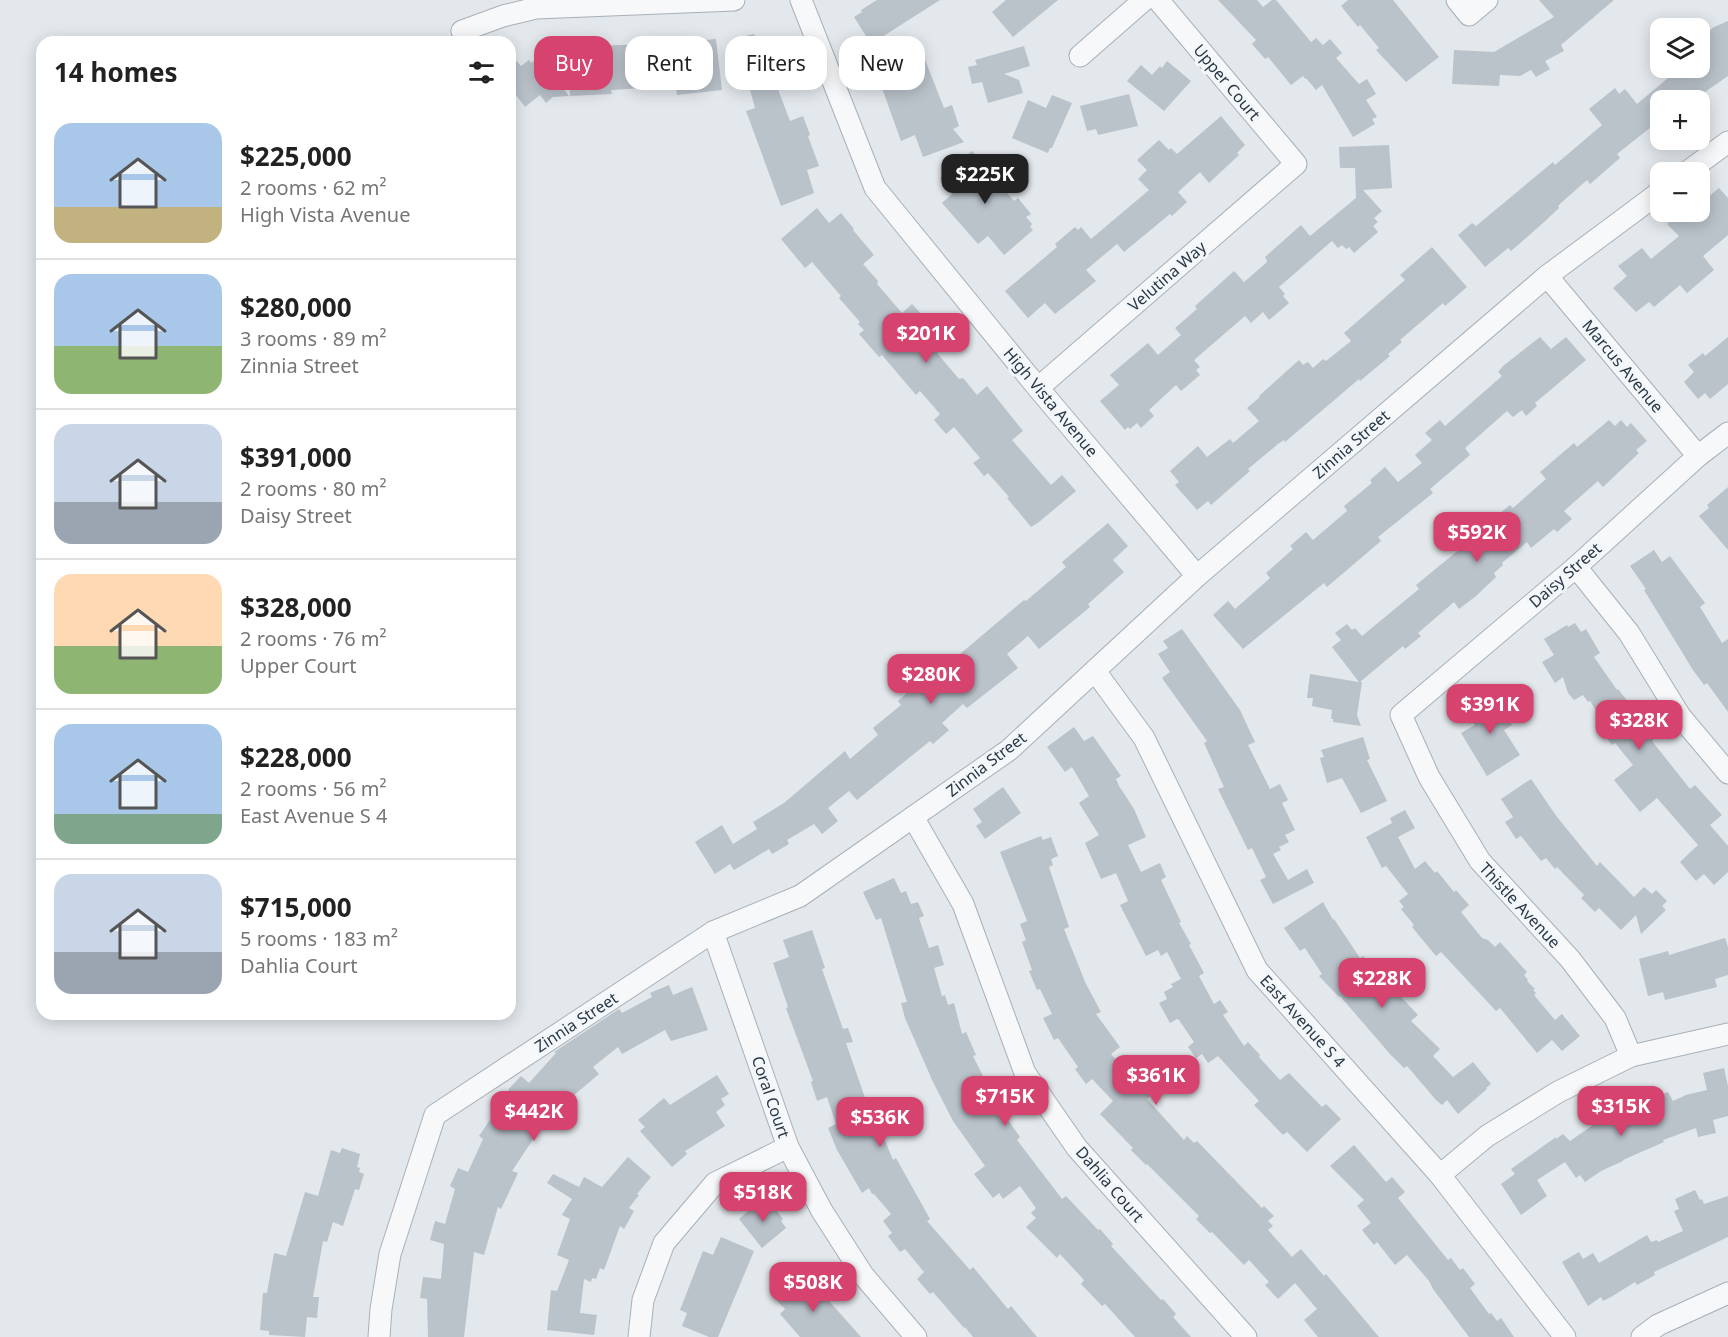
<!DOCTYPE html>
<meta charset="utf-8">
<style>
:root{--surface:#fff;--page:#f2f2f2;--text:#222;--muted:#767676;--line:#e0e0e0;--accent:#d6436f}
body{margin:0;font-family:"Noto Sans",sans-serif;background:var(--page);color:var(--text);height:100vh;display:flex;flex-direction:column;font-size:22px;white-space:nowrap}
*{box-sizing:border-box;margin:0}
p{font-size:20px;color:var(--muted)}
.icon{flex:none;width:33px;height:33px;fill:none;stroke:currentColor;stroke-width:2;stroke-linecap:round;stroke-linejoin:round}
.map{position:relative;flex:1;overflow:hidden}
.sheet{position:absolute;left:36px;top:36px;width:480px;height:984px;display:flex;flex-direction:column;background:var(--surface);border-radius:18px;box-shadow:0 3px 15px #0003}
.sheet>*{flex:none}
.banner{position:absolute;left:534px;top:36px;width:570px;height:54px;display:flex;gap:12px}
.controls{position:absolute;left:1650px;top:18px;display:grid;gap:12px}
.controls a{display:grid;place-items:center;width:60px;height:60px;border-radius:12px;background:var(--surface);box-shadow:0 3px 15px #0003;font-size:30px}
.price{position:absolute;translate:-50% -51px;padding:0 14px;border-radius:12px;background:var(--accent);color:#fff;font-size:20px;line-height:39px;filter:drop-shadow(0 2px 3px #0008)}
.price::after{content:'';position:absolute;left:50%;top:36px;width:18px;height:14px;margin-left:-9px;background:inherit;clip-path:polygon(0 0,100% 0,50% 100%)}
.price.selected{background:#222;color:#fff}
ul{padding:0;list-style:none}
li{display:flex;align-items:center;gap:18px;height:150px;padding:0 18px}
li+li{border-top:2px solid var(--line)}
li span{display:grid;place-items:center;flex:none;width:168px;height:120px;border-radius:18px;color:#555}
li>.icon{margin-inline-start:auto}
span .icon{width:72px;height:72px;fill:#fffc;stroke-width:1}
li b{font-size:26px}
h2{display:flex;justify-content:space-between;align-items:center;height:72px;padding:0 18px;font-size:26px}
.chip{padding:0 21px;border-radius:18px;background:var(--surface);box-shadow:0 3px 15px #0003;font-size:21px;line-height:54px}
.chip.selected{background:var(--accent);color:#fff}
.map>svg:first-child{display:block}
.building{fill:#bac2ca}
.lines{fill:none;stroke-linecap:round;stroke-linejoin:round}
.minor-casing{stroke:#a8b0b7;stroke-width:23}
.minor{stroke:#f6f8fa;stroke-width:21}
.labels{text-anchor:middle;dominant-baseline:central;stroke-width:6;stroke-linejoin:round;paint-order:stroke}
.street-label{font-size:16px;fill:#2a3846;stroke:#f3f7f9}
</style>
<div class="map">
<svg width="1728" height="1337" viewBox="0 0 1728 1337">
<rect width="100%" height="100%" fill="#e3e8ec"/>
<!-- building -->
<g class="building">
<path d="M877 0H940L871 44 854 17 862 12 861 10Z"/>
<path d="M1006 0H1058L1013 37 992 12Z"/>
<path d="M1218 0H1257L1263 7 1272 0H1276L1311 42 1316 38 1323 45 1330 39 1342 53 1336 58 1359 84 1367 79 1376 94 1366 100 1377 117 1372 119 1375 124 1353 137 1322 85 1316 90 1306 78 1305 79 1303 76 1291 85 1268 57 1265 59 1252 44 1256 40Z"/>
<path d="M1348 0H1393L1439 57 1406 82 1376 50 1379 48 1360 25 1358 27 1341 6Z"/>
<path d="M1539 0H1614L1561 45 1564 51 1545 61 1550 69 1536 77 1531 70 1520 76 1500 75 1499 86 1452 84 1454 50 1494 52 1554 17Z"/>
<path d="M1728 21V76L1702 94 1699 90 1687 100H1660V120L1617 154 1620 158 1590 184 1587 180 1561 203 1558 206 1559 208 1543 223 1511 251 1508 248 1485 267 1458 235 1472 223 1476 226 1553 162 1555 165 1602 125 1589 109 1615 88 1619 94 1625 89 1637 104 1680 68H1700V37L1714 27Z"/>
<path d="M754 34 758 48 779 42 788 75 774 79 790 121 803 116 810 135 808 136 819 166 807 170 814 193 781 206 746 111 755 108 736 38Z"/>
<path d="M716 39 722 90 677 95 676 86 611 90 612 94 570 96 568 62 589 61 588 46 654 44 656 48 665 47V60L696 56 695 41Z"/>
<path d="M1024 46 1030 66 1004 74 1019 80 1023 93 988 103 982 82 972 84 968 67 977 65 975 60Z"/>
<path d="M920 47 944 108 952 105 959 126 953 129 964 142 923 157 915 135 901 141 882 88 895 83 886 60Z"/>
<path d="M510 53 521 66 529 60 531 63 539 57 569 96 553 97 546 103 540 95 525 107 510 87Z"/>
<path d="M1167 61 1191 81 1164 111 1127 81 1141 65 1152 75 1160 66 1162 68Z"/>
<path d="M1129 94 1138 126 1098 135 1096 129 1087 131 1080 106Z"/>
<path d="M1052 95 1072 103 1052 148H1050L1048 153 1012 138 1028 100 1046 108Z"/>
<path d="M1221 116 1245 145 1237 153 1239 155 1209 183 1200 172 1178 192 1187 202 1172 216 1170 214 1124 252 1117 244 1086 270 1096 281 1055 314 1045 303 1028 318 1005 291 1057 247 1055 244 1075 227 1078 230 1081 227 1091 239 1149 190 1138 179 1147 170 1137 160 1159 140 1169 150 1171 148 1177 154Z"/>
<path d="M1389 145 1392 188 1363 190 1382 211 1374 218 1378 222 1373 226 1378 232 1354 253 1349 247 1346 249 1342 245 1338 248 1332 241 1279 287 1285 294 1283 296 1289 303 1269 320 1263 312 1251 323 1245 316 1194 360 1200 367 1196 370 1200 375 1181 391 1176 385 1149 410 1154 416 1141 428 1137 423 1130 429 1128 427 1125 430 1100 401 1119 385 1110 375 1148 343 1158 355 1181 335 1175 328 1197 309 1195 306 1234 271 1244 282 1266 263 1267 261 1265 257 1301 225 1310 236 1356 198 1355 168H1340L1339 147Z"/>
<path d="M972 151 1014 201 1018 198 1031 214 1026 217 1032 224 1030 227 1033 230 1004 255 988 236 978 244 942 203 952 194 940 178Z"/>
<path d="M1700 186 1708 197 1719 188 1728 198V235L1703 256 1714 270 1687 293 1680 285 1654 307 1649 302 1636 312 1613 288 1627 276 1618 266 1642 248 1651 259 1679 236 1667 224 1682 212H1700Z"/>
<path d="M817 208 829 223 841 213 854 229 853 230 874 255 863 264 878 281 877 284 902 313 912 304 948 343 937 353 959 379 963 378 977 395 987 386 1023 431 1012 440 1051 485 1062 475 1076 491 1039 522 1031 527 1007 498 1009 497 988 473 984 476 973 463 980 458 954 427 946 434 934 420 940 414 920 391 916 395 882 355 879 357 859 334 864 330 858 324 860 322 839 298 841 296 812 262 805 268 781 239Z"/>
<path d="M1432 247 1467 287 1445 306 1443 303 1400 340 1402 342 1388 354 1390 356 1360 381 1359 379 1285 442 1284 440 1278 444 1248 469 1250 471 1211 505 1208 501 1197 510 1175 485 1179 482 1170 471 1198 446 1207 457 1230 439 1233 443 1259 421 1247 408 1260 397 1259 396 1299 360 1303 365 1308 362 1313 368 1323 359 1326 361 1351 341 1344 333 1405 280 1400 275Z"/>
<path d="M1540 337 1551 349 1566 337 1586 360 1535 403 1537 406 1526 416 1522 410 1513 417 1507 411 1465 448 1470 455 1430 489 1433 493 1378 537 1381 541 1327 587 1324 583 1243 649 1213 615 1228 601 1235 609 1270 578 1266 573 1293 549 1290 546 1306 532 1313 540 1347 511 1344 506 1372 483 1370 480 1385 467 1398 482 1422 463 1415 455 1432 440 1425 433 1440 420 1445 426 1502 376 1498 372 1503 366Z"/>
<path d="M1728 337V384L1710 399 1705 393 1698 399 1684 382 1694 372 1688 365 1703 353 1705 356Z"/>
<path d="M1609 420 1615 426 1621 420 1627 427 1631 423 1647 441 1636 450 1639 453 1603 487 1598 481 1564 511 1572 519 1557 532 1554 529 1531 548 1527 542 1502 563 1503 565 1494 573 1496 577 1476 596 1459 609 1454 602 1418 633 1421 636 1405 649 1403 646 1360 682H1362L1357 715 1361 726 1333 722V719H1331L1332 710 1312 706 1313 698H1307L1310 674 1359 682 1332 647 1341 640 1335 633 1347 624 1352 630 1355 628 1362 636 1419 589 1416 585 1466 544 1471 550 1493 532 1487 524 1510 505 1513 508 1546 479 1540 472 1574 443 1577 447Z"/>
<path d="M1728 487V550L1699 516 1709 508 1707 505Z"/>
<path d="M1108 523 1128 546 1113 560 1124 572 1088 604 1090 607 1039 649 1028 636 1007 654 1018 668 967 708 963 704 942 723 949 730 933 744 930 741 857 800 849 791 828 808 838 821 822 834 814 824 787 840 789 844 772 854 769 849 734 870 730 864 715 874 695 842 722 825 733 844 757 829 753 822 784 803 845 751 850 759 878 735 873 728 901 705 898 701 927 675 930 678 953 660 1024 600 1026 601 1066 567 1062 562Z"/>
<path d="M1654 550 1662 562 1670 556 1705 603 1700 607 1722 643 1728 639V712L1707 683 1704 685 1693 670 1644 590 1646 589 1630 566Z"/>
<path d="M1575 623 1581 632 1586 629 1600 653 1594 657 1617 690 1618 689 1654 735 1655 738 1652 741 1690 789 1695 785 1722 815 1710 825 1728 846V872L1714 885 1704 874 1696 881 1680 862 1698 845 1657 798 1640 812 1614 780 1633 765 1615 743 1612 745 1600 729 1605 725 1590 701 1588 702 1583 695 1574 700 1568 693 1563 677 1555 683 1542 662 1554 655 1544 639 1567 625 1568 627Z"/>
<path d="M1182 629 1240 710 1255 742 1248 745 1270 789 1280 784 1288 800 1282 803 1295 830 1285 835 1289 842 1279 847 1281 850 1273 854 1288 880 1307 869 1314 883 1273 904 1260 880 1266 877 1252 848 1248 850 1218 789 1224 787 1204 743 1207 741 1162 678 1170 672 1158 654 1168 648 1163 641Z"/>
<path d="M1489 691 1512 725 1504 730 1520 755 1487 776 1461 733 1475 725 1469 716 1476 711 1471 703Z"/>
<path d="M1074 727 1084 741 1093 736 1121 776 1116 779 1119 786 1134 809 1146 837 1128 845 1141 872 1160 863 1166 877 1161 880 1181 922 1179 923 1191 944 1189 945 1204 973 1199 976 1214 1004 1220 1000 1228 1012 1223 1015 1244 1046 1248 1042 1260 1055 1259 1057 1280 1080 1289 1073 1322 1107 1326 1104 1341 1119 1307 1152 1287 1132 1283 1135 1254 1105 1259 1101 1218 1056 1208 1063 1202 1054 1196 1058 1188 1047 1194 1042 1179 1020 1177 1019 1170 1023 1159 1003 1167 999 1164 992 1173 987 1171 984 1181 979 1167 952 1161 956 1158 950 1146 956 1120 905 1128 901 1116 873 1101 879 1085 843 1099 835 1079 803 1089 796 1072 767 1065 772 1047 747Z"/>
<path d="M1363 737 1370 759 1367 760 1387 801 1361 813 1342 778 1327 783 1320 758 1324 757 1321 750Z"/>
<path d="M1531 779 1557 817 1597 866 1600 862 1634 897 1644 887 1652 894 1656 890 1667 901 1662 906 1666 910 1641 934 1636 915 1621 930 1599 908 1595 912 1581 898 1584 895 1557 867 1555 869 1546 858 1541 861 1521 836 1516 839 1505 822 1513 817 1501 799Z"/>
<path d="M1003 787 1021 813 985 839 976 826 982 822 973 809Z"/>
<path d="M1405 810 1415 828 1398 837 1415 869 1425 861 1435 873 1437 871 1454 892 1456 890 1469 905 1461 912 1482 938 1488 940 1495 947 1500 942 1527 972 1524 975 1528 980 1527 981 1535 989 1533 990 1536 993 1534 995 1555 1020 1562 1014 1580 1036 1562 1051 1552 1040 1537 1053 1500 1008 1496 1011 1441 952 1436 956 1412 927 1414 925 1401 909 1404 907 1399 901 1408 894 1386 866 1382 868 1366 837 1392 823 1390 818Z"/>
<path d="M1041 836 1043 840 1051 837 1058 856 1051 859 1053 865 1049 867 1069 927 1064 929 1085 982 1101 1012 1096 1014 1120 1047 1111 1054 1150 1096 1147 1099 1184 1140 1187 1136 1194 1143 1197 1141 1262 1208 1264 1206 1274 1216 1268 1221 1273 1226 1268 1230 1292 1257 1301 1249 1324 1276 1326 1274 1379 1337H1318L1304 1320 1317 1309 1295 1283 1278 1299 1265 1285 1269 1282 1249 1260 1244 1265 1212 1232 1210 1233 1196 1219 1199 1216 1147 1164 1146 1165 1131 1150 1133 1148 1100 1114 1113 1101 1092 1079 1086 1084 1075 1069 1078 1067 1058 1038 1054 1040 1043 1018 1052 1014 1040 989 1037 990 1029 971 1032 970 1022 942 1026 940 1020 924 1027 921 1000 852Z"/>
<path d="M894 878 901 893 906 891 911 904 918 902 924 916 919 918 929 948 938 945 944 965 934 968 942 996 945 995 948 1005 954 1003 962 1034 966 1032 976 1055 973 1056 1006 1122 1008 1120 1020 1137 1017 1140 1062 1199 1066 1196 1098 1230 1100 1229 1113 1244 1111 1246 1161 1300 1163 1299 1176 1314 1173 1317 1191 1337H1135L1105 1304 1102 1306 1081 1284 1084 1280 1060 1254 1057 1258 1026 1227 1036 1218 1031 1213 1036 1208 1020 1186 1003 1199 999 1193 993 1198 974 1174 985 1166 953 1121 933 1082 905 1018 901 1003 907 1002 881 918 876 920 863 892Z"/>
<path d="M1323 902 1333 920 1334 919 1360 958 1363 956 1418 1015 1411 1021 1440 1049 1433 1056 1453 1077 1473 1062 1491 1084 1486 1088 1487 1089 1458 1114 1447 1100 1442 1105 1436 1100 1407 1066 1404 1068 1390 1054 1340 996 1339 997 1319 976 1322 974 1305 948 1300 951 1284 928Z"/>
<path d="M812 930 825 968 822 969 843 1029 848 1028 853 1042 846 1043 872 1118 875 1117 893 1160 896 1158 930 1219 927 1221 970 1270 973 1267 1008 1309 1011 1306 1037 1337H973L965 1327 964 1328 933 1292 930 1294 917 1279 924 1272 905 1249 900 1252 888 1236 892 1233 883 1221 891 1214 874 1194H872L869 1188 862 1193 837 1150 828 1128 836 1124 827 1097 817 1101 811 1082 813 1081 786 1008 788 1007 773 963 789 957 783 940Z"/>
<path d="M1725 938 1728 947V975L1715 979 1717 987 1665 1000 1663 992 1648 996 1639 959 1668 951 1669 955Z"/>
<path d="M669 985 673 995 692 987 708 1030 671 1041 665 1030 622 1054 618 1047 593 1067 599 1074 573 1096 575 1099 549 1128 544 1123 512 1171 518 1173 501 1209 498 1207 484 1255 474 1252 464 1337H428L427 1299 420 1298 423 1277 441 1279 444 1244 430 1240 435 1221 445 1224 455 1189 450 1186 458 1168 468 1172 483 1139 479 1136 490 1120 494 1122 512 1094 508 1090 521 1076 529 1083 556 1053 554 1052 619 1009 622 1013 652 997 650 993Z"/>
<path d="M1724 1068 1728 1086V1116L1713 1120 1716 1133 1698 1137 1696 1128 1663 1140 1664 1142 1623 1160V1161L1601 1171 1585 1182 1580 1175 1576 1178 1565 1162 1537 1180 1547 1196 1521 1215 1501 1184 1515 1174 1511 1169 1556 1137V1139L1563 1134 1570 1141 1593 1125V1123L1611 1115 1607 1106 1626 1098 1629 1104 1653 1094 1654 1097 1668 1092 1673 1101 1686 1095 1707 1090 1703 1073Z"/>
<path d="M717 1075 729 1094 721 1099 725 1105 716 1112 725 1126 685 1151 687 1154 672 1167 640 1131 645 1127 638 1120 664 1098 670 1105Z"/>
<path d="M1354 1145 1386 1182 1392 1177 1405 1192 1398 1198 1448 1260 1451 1258 1460 1270 1463 1268 1475 1284 1470 1288 1489 1314 1491 1313 1497 1321 1501 1318 1514 1337H1469L1433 1289 1429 1281 1407 1255 1395 1265 1377 1242 1374 1245 1362 1230 1371 1223 1357 1206 1364 1200 1330 1166Z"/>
<path d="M342 1148 360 1154 357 1167 360 1168 359 1172 364 1174 359 1190 355 1189 343 1226 333 1222 327 1242 323 1241 313 1297H319L317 1318 307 1317 305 1337 269 1335V1331L260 1330 263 1293H267L274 1253 286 1256 305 1192 318 1196 331 1150 340 1153Z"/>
<path d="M628 1157 651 1177 637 1194 639 1195 629 1208 634 1211 624 1229 620 1226 604 1270 600 1268 596 1279 592 1278 591 1282 584 1279 580 1313 597 1315 594 1335 547 1330 551 1290 557 1291 569 1260 557 1255 570 1219 562 1215 572 1199 547 1183 553 1174 579 1187 584 1177 602 1187Z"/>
<path d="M1695 1190 1700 1200 1702 1199 1704 1204 1728 1196V1237L1654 1272 1655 1275 1637 1285 1635 1282 1611 1297 1603 1301 1601 1297 1588 1306 1562 1262 1579 1252 1583 1259 1593 1253 1599 1263 1647 1235 1651 1242 1657 1240 1658 1242 1683 1231 1674 1211 1679 1209 1675 1199Z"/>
<path d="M768 1200 783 1219 781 1221 786 1228 762 1248 739 1219 754 1206 757 1209Z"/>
<path d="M721 1237 754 1251 718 1337H709L682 1326 687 1313 680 1310 703 1251 713 1255Z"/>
<path d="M795 1278 807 1290 814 1284 861 1337H800L780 1314 785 1309 777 1301 785 1294 781 1290Z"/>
</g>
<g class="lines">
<!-- minor casing -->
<g class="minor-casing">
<g id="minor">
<path d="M801 0 875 188 1038 388 1197 576"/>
<path d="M1457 0 1469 15 1487 0"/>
<path d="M462 31 503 16 536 8 734 0"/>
<path d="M1080 56 1144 0"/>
<path d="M1687 172 1728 142"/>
<path d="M1547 276 1698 456"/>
<path d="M1038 388 1296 164 1158 0"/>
<path d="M1576 567 1629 633 1680 716 1728 773"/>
<path d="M1095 671 1144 738 1257 970 1440 1175 1565 1337"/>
<path d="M913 817 963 904 1025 1073 1077 1148 1246 1337"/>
<path d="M713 932 788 1147 822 1211 863 1275 916 1337"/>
<path d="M1631 1056 1615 1018 1570 959 1480 861 1429 777 1401 715 1576 567 1698 456 1728 433"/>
<path d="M1440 1175 1487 1136 1558 1092 1631 1056 1728 1034"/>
<path d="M379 1337 381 1309 390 1254 435 1115 713 932 800 896 1009 750 1197 576 1547 276 1660 192"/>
<path d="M639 1337 643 1300 664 1243 715 1183 788 1147"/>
<path d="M1642 1337 1658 1325 1728 1293"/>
</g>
</g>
<!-- minor -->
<use href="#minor" class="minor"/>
</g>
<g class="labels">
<!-- street labels -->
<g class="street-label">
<text transform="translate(1227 82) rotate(50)">Upper Court</text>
<text transform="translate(1167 276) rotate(-41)">Velutina Way</text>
<text transform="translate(1623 366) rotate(50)">Marcus Avenue</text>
<text transform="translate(1051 402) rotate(50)">High Vista Avenue</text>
<text transform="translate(1351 444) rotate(-41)">Zinnia Street</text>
<text transform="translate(1565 575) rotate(-41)">Daisy Street</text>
<text transform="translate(986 764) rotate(-37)">Zinnia Street</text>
<text transform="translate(1520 905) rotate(47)">Thistle Avenue</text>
<text transform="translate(1303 1021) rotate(48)">East Avenue S 4</text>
<text transform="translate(576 1022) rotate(-33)">Zinnia Street</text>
<text transform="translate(771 1097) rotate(71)">Coral Court</text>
<text transform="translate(1110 1184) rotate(49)">Dahlia Court</text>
</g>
</g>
</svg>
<div class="controls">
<a><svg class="icon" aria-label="layers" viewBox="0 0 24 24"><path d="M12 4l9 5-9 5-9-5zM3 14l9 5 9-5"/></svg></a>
<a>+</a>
<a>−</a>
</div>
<b class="price selected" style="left:985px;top:205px">$225K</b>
<b class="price" style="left:926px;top:364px">$201K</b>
<b class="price" style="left:1477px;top:563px">$592K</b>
<b class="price" style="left:931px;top:705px">$280K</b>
<b class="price" style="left:1490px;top:735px">$391K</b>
<b class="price" style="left:1639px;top:751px">$328K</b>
<b class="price" style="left:1382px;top:1009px">$228K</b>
<b class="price" style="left:1156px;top:1106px">$361K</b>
<b class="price" style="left:1005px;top:1127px">$715K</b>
<b class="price" style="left:1621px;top:1137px">$315K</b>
<b class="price" style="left:534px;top:1142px">$442K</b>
<b class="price" style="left:880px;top:1148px">$536K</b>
<b class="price" style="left:763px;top:1223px">$518K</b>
<b class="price" style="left:813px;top:1313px">$508K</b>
<div class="banner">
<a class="chip selected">Buy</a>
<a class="chip">Rent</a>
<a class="chip">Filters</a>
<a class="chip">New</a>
</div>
<section class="sheet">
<h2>14 homes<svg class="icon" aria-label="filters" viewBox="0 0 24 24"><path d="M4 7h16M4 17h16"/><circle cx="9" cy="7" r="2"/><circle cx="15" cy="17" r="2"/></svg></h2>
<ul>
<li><span style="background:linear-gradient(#a9c7e8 70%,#c2b280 0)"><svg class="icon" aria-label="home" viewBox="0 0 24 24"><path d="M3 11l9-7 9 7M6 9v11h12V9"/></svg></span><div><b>$225,000</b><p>2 rooms · 62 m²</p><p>High Vista Avenue</p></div></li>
<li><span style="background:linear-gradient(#a9c7e8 60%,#8fb573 0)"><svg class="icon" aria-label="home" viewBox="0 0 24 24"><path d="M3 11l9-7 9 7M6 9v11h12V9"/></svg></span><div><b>$280,000</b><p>3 rooms · 89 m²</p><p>Zinnia Street</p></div></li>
<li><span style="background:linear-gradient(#c9d6e8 65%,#9aa5b1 0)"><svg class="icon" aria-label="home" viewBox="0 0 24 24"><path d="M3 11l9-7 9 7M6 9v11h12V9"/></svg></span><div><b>$391,000</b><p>2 rooms · 80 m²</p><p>Daisy Street</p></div></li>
<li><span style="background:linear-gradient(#ffd9b3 60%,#8fb573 0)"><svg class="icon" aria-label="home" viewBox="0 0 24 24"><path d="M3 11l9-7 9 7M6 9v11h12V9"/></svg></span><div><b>$328,000</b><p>2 rooms · 76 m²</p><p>Upper Court</p></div></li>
<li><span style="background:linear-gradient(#a9c7e8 75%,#7fa58c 0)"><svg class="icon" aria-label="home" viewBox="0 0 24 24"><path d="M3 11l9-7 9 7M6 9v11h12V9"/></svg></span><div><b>$228,000</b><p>2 rooms · 56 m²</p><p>East Avenue S 4</p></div></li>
<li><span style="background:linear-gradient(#c9d6e8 65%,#9aa5b1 0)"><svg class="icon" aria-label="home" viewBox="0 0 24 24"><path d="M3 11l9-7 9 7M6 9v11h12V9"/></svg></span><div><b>$715,000</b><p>5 rooms · 183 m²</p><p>Dahlia Court</p></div></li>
</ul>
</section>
</div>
